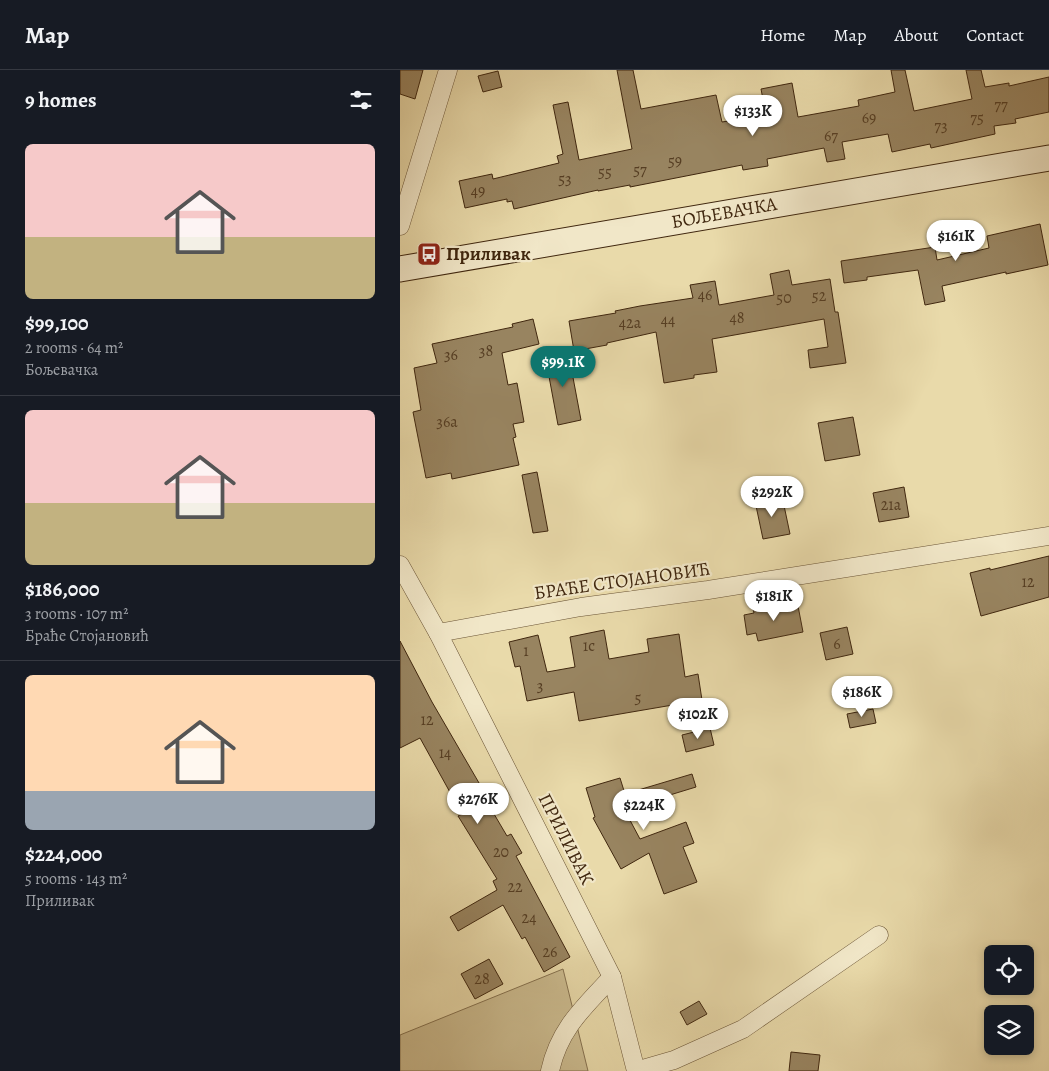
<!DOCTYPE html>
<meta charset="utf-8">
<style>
:root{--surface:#171b24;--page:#242831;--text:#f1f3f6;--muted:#9ea1a6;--line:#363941;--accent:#0f766e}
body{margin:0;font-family:Alegreya,serif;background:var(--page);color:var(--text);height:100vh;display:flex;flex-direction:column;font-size:19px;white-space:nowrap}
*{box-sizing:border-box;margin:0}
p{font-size:16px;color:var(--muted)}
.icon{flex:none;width:28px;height:28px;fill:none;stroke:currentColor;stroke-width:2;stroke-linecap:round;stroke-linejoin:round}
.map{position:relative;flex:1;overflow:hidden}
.drawer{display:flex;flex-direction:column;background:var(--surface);width:400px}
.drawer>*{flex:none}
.buttons{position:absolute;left:584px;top:875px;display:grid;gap:10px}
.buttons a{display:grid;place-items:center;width:50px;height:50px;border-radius:8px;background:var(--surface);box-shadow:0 2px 8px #0003;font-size:25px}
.price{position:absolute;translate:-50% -42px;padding:0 11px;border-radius:18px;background:#fff;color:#222;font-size:16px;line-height:32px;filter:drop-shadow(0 1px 2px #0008)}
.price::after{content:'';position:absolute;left:50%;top:30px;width:15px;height:11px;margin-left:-8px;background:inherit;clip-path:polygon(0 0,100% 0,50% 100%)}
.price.current{background:var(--accent);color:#fff}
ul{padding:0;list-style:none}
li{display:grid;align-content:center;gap:10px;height:265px;padding:0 25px}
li+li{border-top:1px solid var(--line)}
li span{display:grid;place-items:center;height:155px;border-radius:8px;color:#555}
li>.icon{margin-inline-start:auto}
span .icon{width:90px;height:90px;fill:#fffc;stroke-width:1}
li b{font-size:21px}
h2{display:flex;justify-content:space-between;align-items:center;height:60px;padding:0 25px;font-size:21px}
header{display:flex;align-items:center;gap:30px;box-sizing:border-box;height:70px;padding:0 25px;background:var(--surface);border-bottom:1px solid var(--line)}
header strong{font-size:24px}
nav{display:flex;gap:28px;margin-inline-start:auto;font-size:18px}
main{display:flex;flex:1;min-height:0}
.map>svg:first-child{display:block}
.green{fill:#ccbc90;stroke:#867250}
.building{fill:#988460;stroke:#40270f}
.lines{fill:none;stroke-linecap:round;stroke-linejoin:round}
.minor-casing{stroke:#6a5436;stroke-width:19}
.secondary-casing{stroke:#40270f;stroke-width:27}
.minor{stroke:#f1e7c8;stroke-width:18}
.secondary{stroke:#f1e7c8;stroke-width:25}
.labels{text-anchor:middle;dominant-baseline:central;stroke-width:4.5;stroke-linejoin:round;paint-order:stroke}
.number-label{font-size:16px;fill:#563e23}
.street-label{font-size:19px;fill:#40270f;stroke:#f1e7c8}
.poi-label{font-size:19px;font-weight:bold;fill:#40270f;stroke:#f1e7c8;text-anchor:start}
</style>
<header>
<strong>Map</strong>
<nav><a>Home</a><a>Map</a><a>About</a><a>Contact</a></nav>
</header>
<main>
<section class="drawer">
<h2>9 homes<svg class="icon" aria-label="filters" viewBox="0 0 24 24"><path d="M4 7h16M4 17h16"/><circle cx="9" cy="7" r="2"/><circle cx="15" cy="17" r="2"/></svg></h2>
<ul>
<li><span style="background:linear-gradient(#f6c9c9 60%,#c2b280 0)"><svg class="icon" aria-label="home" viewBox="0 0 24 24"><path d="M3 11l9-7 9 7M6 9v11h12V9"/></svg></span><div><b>$99,100</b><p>2 rooms · 64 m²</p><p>Бољевачка</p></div></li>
<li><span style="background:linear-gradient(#f6c9c9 60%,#c2b280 0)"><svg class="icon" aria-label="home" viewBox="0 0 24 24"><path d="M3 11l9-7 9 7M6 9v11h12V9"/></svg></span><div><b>$186,000</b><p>3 rooms · 107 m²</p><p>Браће Стојановић</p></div></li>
<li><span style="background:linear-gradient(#ffd9b3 75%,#9aa5b1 0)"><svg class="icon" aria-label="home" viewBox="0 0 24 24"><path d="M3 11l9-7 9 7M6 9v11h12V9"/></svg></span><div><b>$224,000</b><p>5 rooms · 143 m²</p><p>Приливак</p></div></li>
</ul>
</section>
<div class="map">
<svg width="649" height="1001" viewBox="0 0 649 1001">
<rect width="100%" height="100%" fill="#e9daaa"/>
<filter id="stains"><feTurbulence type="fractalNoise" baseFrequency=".004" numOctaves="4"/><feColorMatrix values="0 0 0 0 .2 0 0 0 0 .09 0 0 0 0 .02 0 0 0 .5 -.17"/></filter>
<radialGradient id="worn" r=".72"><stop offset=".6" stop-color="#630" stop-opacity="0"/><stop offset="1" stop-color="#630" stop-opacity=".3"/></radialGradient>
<!-- green -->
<path class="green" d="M163 899 188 1001H0V965Z"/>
<!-- building -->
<g class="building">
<path d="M0 0H23L15 29 0 24Z"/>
<path d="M217 0H233L241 39 316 25 322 52 366 45 361 19 392 13 398 47 459 36 458 30 495 22 491 0H505L514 41 572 29 566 0H581L585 17 609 13V16L649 7V42L615 49 616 53 594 56 595 64 531 78 530 74 492 82 488 64 442 72 445 89 427 92 424 78 367 89 368 96 343 100 342 95 230 117V115L198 121V120L114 139 112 131 107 132V129L65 138 59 111 92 104 93 109 159 93 157 86 163 84 153 35 168 32 179 90 232 79Z"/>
<path d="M98 1 102 17 83 22 78 6Z"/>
<path d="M640 154 648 195 606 204V202L542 216 545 231 525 235 518 200 467 207V210L444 213 441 191 535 177 537 190 589 178 587 166Z"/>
<path d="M389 200 392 215 430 209 435 242H438L446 293 410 298 408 280 428 277 424 249 312 269 317 302 294 305V308L264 313 256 262 207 273V275L174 281 169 251 216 243 215 241 240 236 293 228 290 215 315 211 319 235 374 225 370 204Z"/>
<path d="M133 249 139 274 102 283 108 315 117 313 124 352 113 354 116 367 113 368 119 395 52 409 51 403 26 408 13 342 21 340 14 298 37 293 32 274 113 257 112 254Z"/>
<path d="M168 281 181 350 158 355 145 285Z"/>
<path d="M453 347 460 385 425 391 418 353Z"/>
<path d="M137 402 148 461 133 463 122 405Z"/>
<path d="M504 417 509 447 479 452 473 423Z"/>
<path d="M382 426 390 464 363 469 355 431Z"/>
<path d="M649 486V527L581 546 570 503 590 498V500Z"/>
<path d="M387 533 388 538 398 536 403 562 358 571 356 563 347 565 344 545 354 543 353 539Z"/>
<path d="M447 557 453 584 426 590 420 563Z"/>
<path d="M204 560 209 589 249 582 247 569 279 564 285 607 298 604 302 630 179 651 174 622 127 631 120 596 115 597 109 572 138 565 147 602 175 597 170 567Z"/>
<path d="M0 571 32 632 86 725 84 727 107 766 111 764 122 783 116 786 170 887 144 902 125 867 122 869 103 835 58 861 50 847 97 820 93 811 97 809 58 746 62 744 20 668 0 678Z"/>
<path d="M473 639 476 653 450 658 447 644Z"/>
<path d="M310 658 314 675 286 682 282 665Z"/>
<path d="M292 704 296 717 224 739 240 769 286 752 294 773 283 777 297 812 264 824 249 783 221 799 193 748 195 747 186 718 220 708 225 724Z"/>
<path d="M89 889 103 914 75 929 61 904Z"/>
<path d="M299 931 307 944 287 955 280 942Z"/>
<path d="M391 982 420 985 418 1001H389Z"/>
</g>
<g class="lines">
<!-- minor casing -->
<g class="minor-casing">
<g id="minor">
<path d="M0 156 48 0"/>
<path d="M0 495 38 563 212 907 236 1001"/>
<path d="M38 563 181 537 308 520 649 466"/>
<path d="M150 1001C159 959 184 937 212 907"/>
<path d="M236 1001 274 990 343 959 479 865"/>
</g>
</g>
<!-- secondary casing -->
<g class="secondary-casing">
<path id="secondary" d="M0 199 649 88"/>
</g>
<!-- minor -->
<use href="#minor" class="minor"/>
<!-- secondary -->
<use href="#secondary" class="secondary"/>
</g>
<!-- icons -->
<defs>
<g id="bus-square" transform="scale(1.25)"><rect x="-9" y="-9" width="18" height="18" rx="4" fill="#8f2418" stroke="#f1e7c8"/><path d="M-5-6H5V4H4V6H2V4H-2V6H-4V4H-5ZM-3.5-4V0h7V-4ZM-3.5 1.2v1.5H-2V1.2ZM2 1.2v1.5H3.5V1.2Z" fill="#fff"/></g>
</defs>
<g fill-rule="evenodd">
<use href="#bus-square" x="29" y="184"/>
</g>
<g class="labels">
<!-- number labels -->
<g class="number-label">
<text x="601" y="35">77</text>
<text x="469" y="48">69</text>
<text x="577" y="48">75</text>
<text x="541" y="56">73</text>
<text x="431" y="66">67</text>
<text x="275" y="91">59</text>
<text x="240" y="100">57</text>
<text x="205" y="102">55</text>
<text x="165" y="109">53</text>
<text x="78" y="121">49</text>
<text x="305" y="225">46</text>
<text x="419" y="226">52</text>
<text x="384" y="228">50</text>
<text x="337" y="248">48</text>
<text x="268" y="250">44</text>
<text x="230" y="253">42a</text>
<text x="86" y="281">38</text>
<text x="51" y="285">36</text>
<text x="47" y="352">36a</text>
<text x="491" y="435">21a</text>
<text x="628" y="512">12</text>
<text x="437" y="574">6</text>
<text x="189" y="576">1c</text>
<text x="126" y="581">1</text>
<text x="140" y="616">3</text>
<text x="238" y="628">5</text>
<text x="27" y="650">12</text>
<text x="45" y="683">14</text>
<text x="101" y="782">20</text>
<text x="115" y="817">22</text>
<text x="129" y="848">24</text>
<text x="150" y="882">26</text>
<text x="82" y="909">28</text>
</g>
<!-- street labels -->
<g class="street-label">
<text transform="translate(324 143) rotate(-10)">БОЉЕВАЧКА</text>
<text transform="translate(222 511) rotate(-8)">БРАЋЕ СТОЈАНОВИЋ</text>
<text transform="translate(166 769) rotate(63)">ПРИЛИВАК</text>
</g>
<!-- poi labels -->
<g class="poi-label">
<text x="46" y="184">Приливак</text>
</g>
</g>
<rect width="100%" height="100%" filter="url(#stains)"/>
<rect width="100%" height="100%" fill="url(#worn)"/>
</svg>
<div class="buttons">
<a><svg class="icon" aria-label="locate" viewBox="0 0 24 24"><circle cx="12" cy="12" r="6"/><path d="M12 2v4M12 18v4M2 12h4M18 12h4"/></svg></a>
<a><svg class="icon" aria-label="layers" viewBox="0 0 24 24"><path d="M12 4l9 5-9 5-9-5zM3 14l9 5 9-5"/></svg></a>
</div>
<b class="price" style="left:353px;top:67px">$133K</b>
<b class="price" style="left:556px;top:192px">$161K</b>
<b class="price current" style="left:163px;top:318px">$99.1K</b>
<b class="price" style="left:372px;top:448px">$292K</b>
<b class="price" style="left:374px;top:552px">$181K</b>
<b class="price" style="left:462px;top:648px">$186K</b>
<b class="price" style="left:298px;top:670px">$102K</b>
<b class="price" style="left:78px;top:755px">$276K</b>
<b class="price" style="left:244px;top:761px">$224K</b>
</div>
</main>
